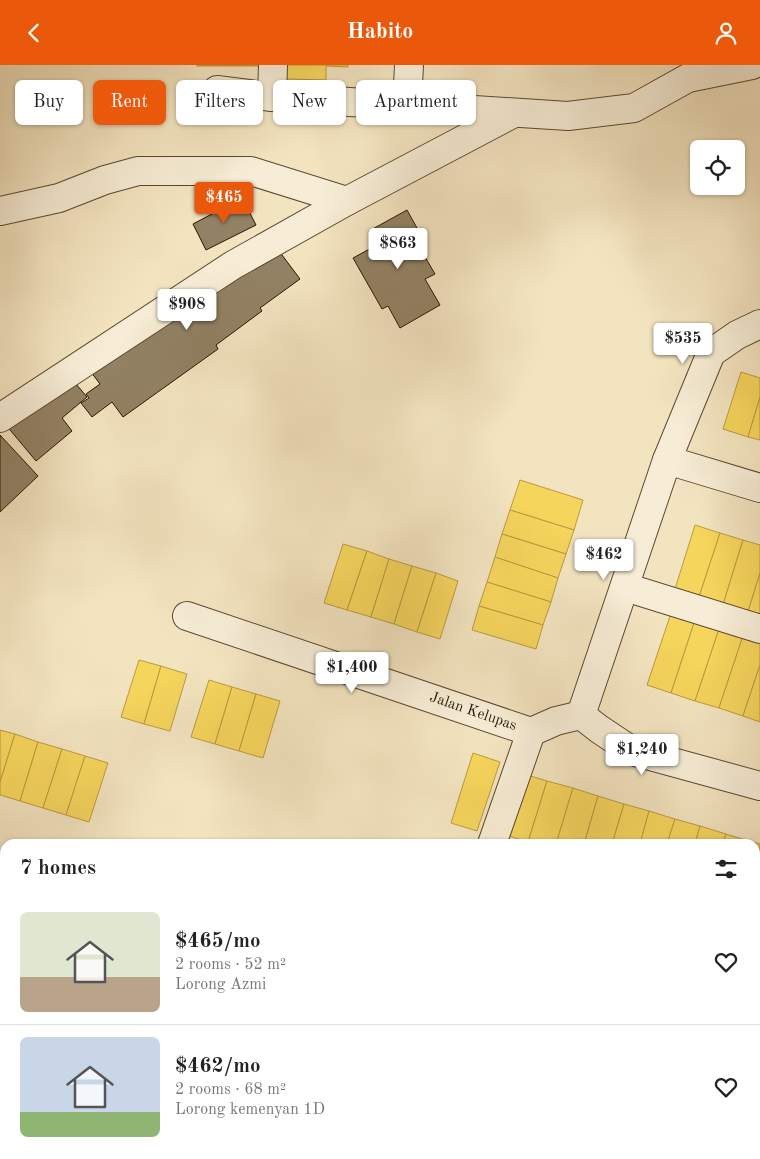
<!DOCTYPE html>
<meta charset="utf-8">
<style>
:root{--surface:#fff;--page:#f6f6f6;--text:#222;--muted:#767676;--line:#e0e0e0;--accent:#ea580c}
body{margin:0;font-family:"Old Standard TT",serif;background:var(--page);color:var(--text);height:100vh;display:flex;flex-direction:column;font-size:19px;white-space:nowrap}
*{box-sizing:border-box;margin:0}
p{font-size:16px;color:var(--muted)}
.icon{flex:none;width:28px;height:28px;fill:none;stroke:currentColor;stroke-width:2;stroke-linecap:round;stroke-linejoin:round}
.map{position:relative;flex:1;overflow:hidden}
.sheet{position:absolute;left:0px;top:774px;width:760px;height:321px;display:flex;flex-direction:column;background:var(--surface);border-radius:15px 15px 0 0;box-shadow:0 1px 4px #0004}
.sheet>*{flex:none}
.top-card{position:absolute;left:15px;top:15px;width:500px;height:45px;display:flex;gap:10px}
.controls{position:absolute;left:690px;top:75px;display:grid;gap:10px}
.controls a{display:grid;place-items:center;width:55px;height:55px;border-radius:8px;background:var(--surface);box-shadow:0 1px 4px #0004;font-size:25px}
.price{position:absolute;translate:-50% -42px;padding:0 11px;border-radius:5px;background:#fff;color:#222;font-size:16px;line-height:32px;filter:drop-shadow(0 1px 2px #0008)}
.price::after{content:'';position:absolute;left:50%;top:30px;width:15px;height:11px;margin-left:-8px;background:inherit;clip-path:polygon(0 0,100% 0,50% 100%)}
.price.on{background:var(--accent);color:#fff}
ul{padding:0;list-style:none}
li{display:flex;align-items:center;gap:15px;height:125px;padding:0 20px}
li+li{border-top:1px solid var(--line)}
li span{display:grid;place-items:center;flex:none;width:140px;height:100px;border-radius:8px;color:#555}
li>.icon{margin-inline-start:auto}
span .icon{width:60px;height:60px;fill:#fffc;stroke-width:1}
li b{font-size:21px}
h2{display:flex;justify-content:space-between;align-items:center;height:60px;padding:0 20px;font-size:21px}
.pill{padding:0 18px;border-radius:8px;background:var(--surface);box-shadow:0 1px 4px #0004;font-size:18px;line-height:45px}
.pill.on{background:var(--accent);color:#fff}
header{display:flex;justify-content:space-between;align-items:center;height:65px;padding:0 20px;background:var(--accent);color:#fff;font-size:22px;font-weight:600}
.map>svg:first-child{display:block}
.homes{fill:#f6d55c;stroke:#b89b40}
.shops{fill:#d6604d;stroke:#a24a36}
.building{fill:#928164;stroke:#281500}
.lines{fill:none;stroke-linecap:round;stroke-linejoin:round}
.minor-casing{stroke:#5b4930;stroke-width:30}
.minor{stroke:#f7edd6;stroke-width:28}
.labels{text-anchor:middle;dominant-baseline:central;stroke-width:5;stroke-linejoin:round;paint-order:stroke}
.street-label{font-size:15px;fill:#281500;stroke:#f7edd6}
</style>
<header><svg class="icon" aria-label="back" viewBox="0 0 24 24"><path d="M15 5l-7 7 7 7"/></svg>Habito<svg class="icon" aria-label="person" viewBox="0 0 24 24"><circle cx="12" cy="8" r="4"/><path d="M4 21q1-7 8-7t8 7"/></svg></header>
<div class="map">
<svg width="760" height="1094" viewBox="0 0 760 1094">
<rect width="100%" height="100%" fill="#f3e4c0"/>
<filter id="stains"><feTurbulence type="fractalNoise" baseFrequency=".004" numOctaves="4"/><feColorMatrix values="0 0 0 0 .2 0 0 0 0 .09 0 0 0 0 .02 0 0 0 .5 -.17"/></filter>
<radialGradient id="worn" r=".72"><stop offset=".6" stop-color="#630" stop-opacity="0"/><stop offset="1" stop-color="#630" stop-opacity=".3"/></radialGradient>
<!-- homes -->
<g class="homes">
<rect x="197" y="0" width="68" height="1"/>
<path d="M284 0H348V2L326 1V15L284 14Z"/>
<path d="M741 307 760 313V332L748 372 723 364Z"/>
<path d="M760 332V375L748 372Z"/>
<path d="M520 415 583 435 574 465 510 445Z"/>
<path d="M510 445 574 465 566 489 502 469Z"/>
<path d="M695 460 720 468 698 535 674 527Z"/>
<path d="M720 468 743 475 722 543 698 535Z"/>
<path d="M502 469 566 489 558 513 495 492Z"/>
<path d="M743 475 760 480V508L747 550 722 543Z"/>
<path d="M343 479 367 486 347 545 324 538Z"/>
<path d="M367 486 389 494 371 552 347 545Z"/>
<path d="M495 492 558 513 551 537 487 517Z"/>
<path d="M389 494 412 501 394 559 371 552Z"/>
<path d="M412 501 436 508 417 567 394 559Z"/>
<path d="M436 508 458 516 440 574 417 567Z"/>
<path d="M760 508V554L747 550Z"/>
<path d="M487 517 551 537 543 560 479 541Z"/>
<path d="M479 541 543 560 536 584 472 565Z"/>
<path d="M671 548 695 555 671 628 647 620Z"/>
<path d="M695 555 719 564 695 636 671 628Z"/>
<path d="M719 564 743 571 719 643 695 636Z"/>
<path d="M743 571 760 576V600L743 651 719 643Z"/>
<path d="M139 595 161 601 144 659 121 652Z"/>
<path d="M760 600V657L743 651Z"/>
<path d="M161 601 187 609 170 666 144 659Z"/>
<path d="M209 615 232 622 215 679 191 672Z"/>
<path d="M232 622 256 629 239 686 215 679Z"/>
<path d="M256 629 280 636 263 693 239 686Z"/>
<path d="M0 665 15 669 0 717Z"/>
<path d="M15 669 38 677 20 736 0 730V717Z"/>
<path d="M38 677 62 684 43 743 20 736Z"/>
<path d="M62 684 85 691 66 750 43 743Z"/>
<path d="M473 688 500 697 477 766 451 758Z"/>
<path d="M85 691 108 698 89 757 66 750Z"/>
<path d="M521 708 547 716 528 777 503 769Z"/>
<path d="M547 716 573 723 556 779H535L528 777Z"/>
<path d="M573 723 598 731 584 779H556Z"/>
<path d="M598 731 624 739 612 779H584Z"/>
<path d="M624 739 649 746 640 779H612Z"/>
<path d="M649 746 675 754 667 779H640Z"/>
<path d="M675 754 700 761 695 779H667Z"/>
<path d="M700 761 726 769 723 779H695Z"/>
<path d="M726 769 752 777 751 779H723Z"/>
<path d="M752 777 760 779V841L759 845 755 844V779H751Z"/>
<path d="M0 1005 5 1007V1033L0 1031Z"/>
<path d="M0 1031 5 1033V1058L0 1057Z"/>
<path d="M0 1057 5 1058V1084L0 1083Z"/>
<path d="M0 1083 5 1084V1090H25L38 1094H0Z"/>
<path d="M25 1090H44L43 1094Z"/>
<path d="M62 1090H118L131 1094H61Z"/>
<path d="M251 1090H272L286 1094H250Z"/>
</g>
<!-- shops -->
<path class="shops" d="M760 1068V1094H735L737 1090H755V1072Z"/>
<!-- building -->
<g class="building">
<path d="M242 133 256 160 206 185 193 159Z"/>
<path d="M407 145 422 172 411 178 416 187 421 185 435 209 425 214 440 240 400 263 388 241 382 244 353 193 377 180 369 166Z"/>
<path d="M270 174 300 214 260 243 262 246 216 280 218 284 123 352 112 337 92 352 81 338 89 333 86 329 100 319 85 299Z"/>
<path d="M65 306 87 332 62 353 72 366 36 396 0 353Z"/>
<path d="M0 370 38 411 0 447Z"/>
</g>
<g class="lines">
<!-- minor casing -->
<g class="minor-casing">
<g id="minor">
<path d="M217 25 272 32 568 51 634 43 688 13 752 0"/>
<path d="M272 32 273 0"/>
<path d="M407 41 409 0"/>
<path d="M0 146 59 133 105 115 138 106H251L347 136"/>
<path d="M0 353 233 200 347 136 514 48"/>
<path d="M667 395 760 423"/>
<path d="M625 522 760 564"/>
<path d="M187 551 531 667"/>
<path d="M581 650 667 395 711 288 737 270 760 259"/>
<path d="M531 667 556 656 581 650 599 664 632 686 760 721"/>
<path d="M492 779 531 667"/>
<path d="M0 802 5 803"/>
<path d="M755 878 760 880"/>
<path d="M755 988 760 986"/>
<path d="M755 1053 760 1048"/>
<path d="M200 1094 201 1090"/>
<path d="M482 1094 483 1090"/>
<path d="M714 1094 716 1090"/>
</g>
</g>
<!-- minor -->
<use href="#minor" class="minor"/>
</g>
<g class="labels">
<!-- street labels -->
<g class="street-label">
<text transform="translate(473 647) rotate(19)">Jalan Kelupas</text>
</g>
</g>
<rect width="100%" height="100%" filter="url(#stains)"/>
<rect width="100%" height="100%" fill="url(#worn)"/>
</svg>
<div class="controls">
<a><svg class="icon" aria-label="locate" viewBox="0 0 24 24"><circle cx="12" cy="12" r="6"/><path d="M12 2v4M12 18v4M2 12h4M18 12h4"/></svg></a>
</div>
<b class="price on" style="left:224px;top:159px">$465</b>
<b class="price" style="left:398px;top:205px">$863</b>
<b class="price" style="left:187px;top:266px">$908</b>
<b class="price" style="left:683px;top:300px">$535</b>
<b class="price" style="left:604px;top:516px">$462</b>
<b class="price" style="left:352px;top:629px">$1,400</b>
<b class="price" style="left:642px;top:711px">$1,240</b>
<div class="top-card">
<a class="pill">Buy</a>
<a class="pill on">Rent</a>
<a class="pill">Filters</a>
<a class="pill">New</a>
<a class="pill">Apartment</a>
</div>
<section class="sheet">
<h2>7 homes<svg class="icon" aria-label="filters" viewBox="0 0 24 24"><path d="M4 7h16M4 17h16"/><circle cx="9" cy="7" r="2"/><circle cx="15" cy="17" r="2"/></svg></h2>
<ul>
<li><span style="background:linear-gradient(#dfe7d0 65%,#b9a48a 0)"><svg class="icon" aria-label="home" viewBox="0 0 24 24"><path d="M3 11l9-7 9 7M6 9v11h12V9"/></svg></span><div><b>$465/mo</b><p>2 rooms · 52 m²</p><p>Lorong Azmi</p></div><svg class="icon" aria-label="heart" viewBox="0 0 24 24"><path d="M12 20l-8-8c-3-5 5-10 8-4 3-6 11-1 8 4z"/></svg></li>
<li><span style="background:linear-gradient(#c9d6e8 75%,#8fb573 0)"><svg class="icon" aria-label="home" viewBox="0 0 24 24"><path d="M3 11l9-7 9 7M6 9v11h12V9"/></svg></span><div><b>$462/mo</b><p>2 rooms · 68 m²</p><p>Lorong kemenyan 1D</p></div><svg class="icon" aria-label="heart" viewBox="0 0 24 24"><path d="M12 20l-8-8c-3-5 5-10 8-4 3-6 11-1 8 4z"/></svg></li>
</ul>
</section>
</div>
